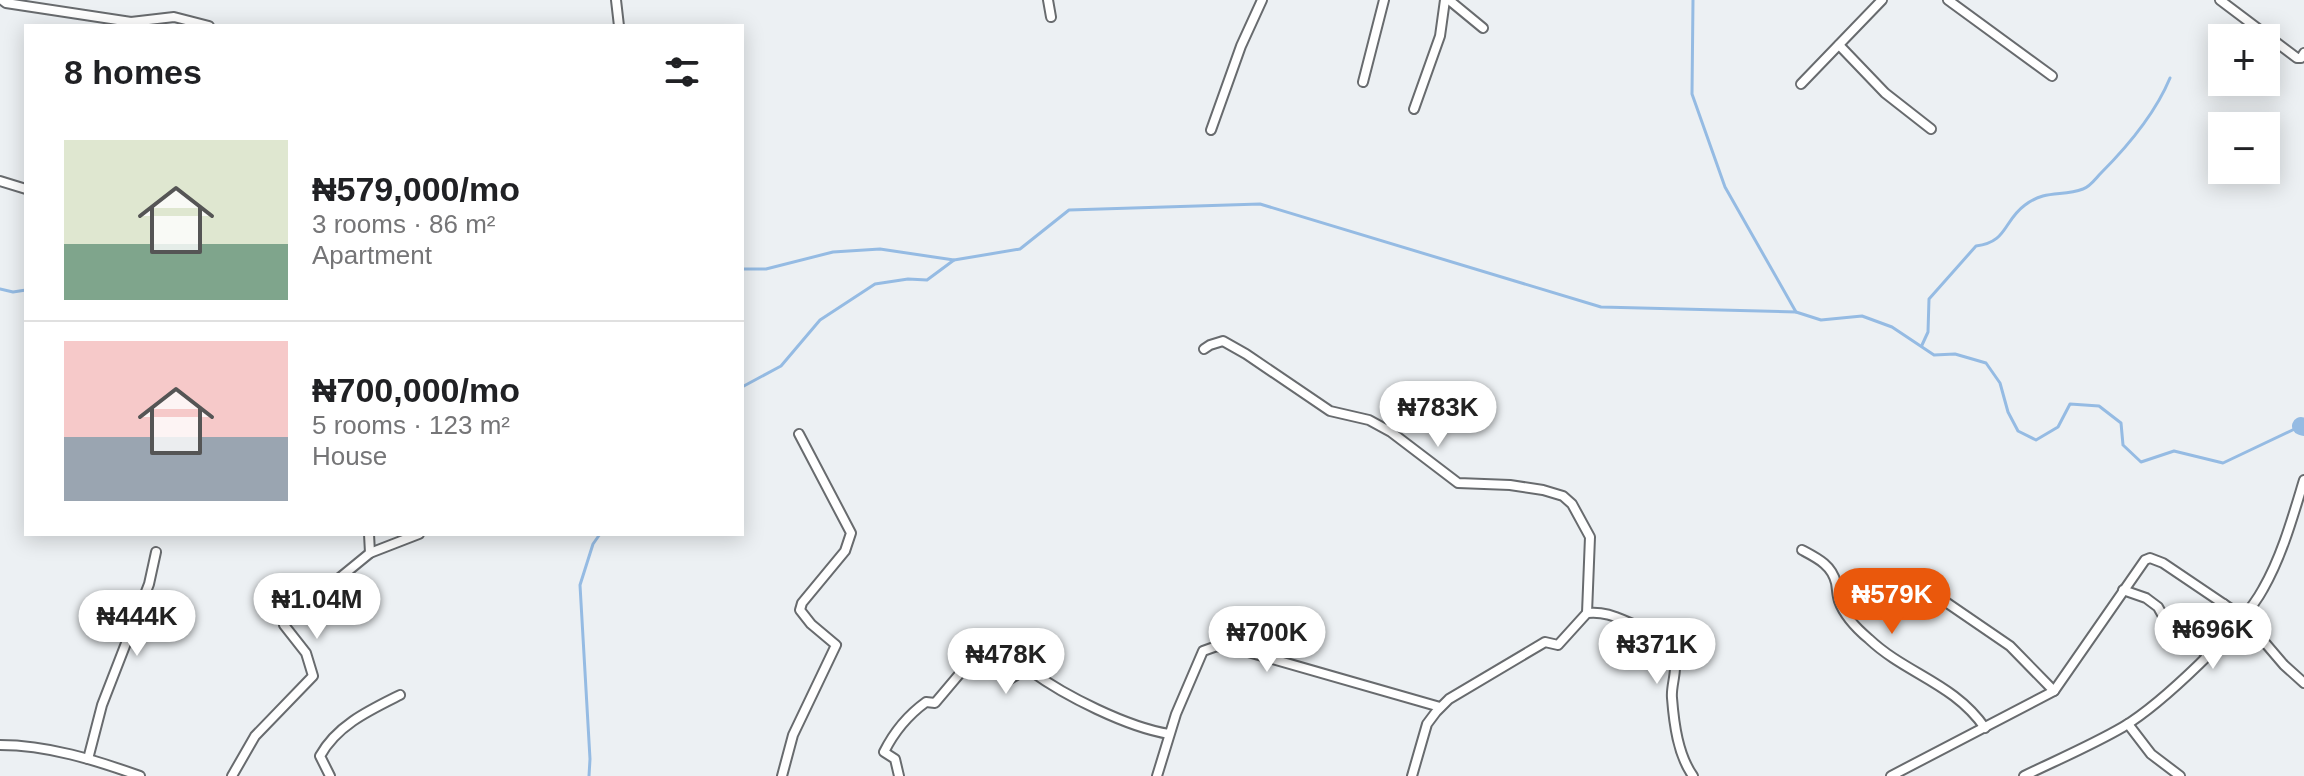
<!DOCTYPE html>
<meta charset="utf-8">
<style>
:root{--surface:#fff;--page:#f2f2f2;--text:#202124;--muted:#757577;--line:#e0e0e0;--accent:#ea580c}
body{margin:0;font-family:Helvetica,sans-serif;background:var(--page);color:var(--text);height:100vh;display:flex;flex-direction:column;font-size:30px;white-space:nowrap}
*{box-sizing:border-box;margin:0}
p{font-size:26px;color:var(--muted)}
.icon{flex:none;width:44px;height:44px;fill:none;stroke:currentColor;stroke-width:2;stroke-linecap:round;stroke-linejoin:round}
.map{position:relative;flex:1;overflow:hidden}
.drawer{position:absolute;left:24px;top:24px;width:720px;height:512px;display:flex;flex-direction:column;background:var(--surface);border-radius:0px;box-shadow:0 4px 20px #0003}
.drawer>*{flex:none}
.fabs{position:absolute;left:2208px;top:24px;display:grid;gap:16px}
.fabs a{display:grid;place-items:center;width:72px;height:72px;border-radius:0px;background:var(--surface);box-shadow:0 4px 20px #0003;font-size:40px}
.price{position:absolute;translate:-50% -68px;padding:0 18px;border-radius:28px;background:#fff;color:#222;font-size:26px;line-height:52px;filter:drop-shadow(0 2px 4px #0008)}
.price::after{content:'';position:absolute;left:50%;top:48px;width:24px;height:18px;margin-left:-12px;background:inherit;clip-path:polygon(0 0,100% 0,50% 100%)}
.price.active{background:var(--accent);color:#fff}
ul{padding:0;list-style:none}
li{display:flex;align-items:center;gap:24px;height:200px;padding:0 40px}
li+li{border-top:2px solid var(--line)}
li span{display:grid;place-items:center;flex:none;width:224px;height:160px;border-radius:0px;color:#555}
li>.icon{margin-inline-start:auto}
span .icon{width:96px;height:96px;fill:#fffc;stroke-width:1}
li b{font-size:34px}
h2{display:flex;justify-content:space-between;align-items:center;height:96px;padding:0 40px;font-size:34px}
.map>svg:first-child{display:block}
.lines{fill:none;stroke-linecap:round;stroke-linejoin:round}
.stream{stroke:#95bbe3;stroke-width:3}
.river{stroke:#95bbe3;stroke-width:18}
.street-casing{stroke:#686b6e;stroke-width:12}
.street{stroke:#fff;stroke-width:8}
</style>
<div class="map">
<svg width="2304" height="776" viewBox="0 0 2304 776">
<rect width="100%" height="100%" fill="#ecf0f3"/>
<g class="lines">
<!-- stream -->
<g class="stream">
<path d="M1693 0 1692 94 1725 187 1796 312"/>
<path d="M742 269H766L833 252 880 249 954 260 1020 249 1069 210 1260 204 1601 307 1796 312 1821 320 1862 316 1892 327 1934 355 1955 354 1986 363 2000 383 2008 412 2018 431 2036 440 2058 427 2070 404 2099 406 2121 423 2123 445 2141 462 2174 451 2223 463 2301 426 2304 421"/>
<path d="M0 289 13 292 26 290"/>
<path d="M1922 345 1928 332 1929 299 1976 246C2008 242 2003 221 2025 205 2046 189 2062 197 2083 189 2090 187 2096 178 2101 173 2129 145 2155 114 2170 78"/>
<path d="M742 387 781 366 820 320 875 284 908 279 927 280 954 260"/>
<path d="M589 776 590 759 580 585 593 544 600 534"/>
</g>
<!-- river -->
<path class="river" d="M2301 426 2304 427"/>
<!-- street casing -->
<g class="street-casing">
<g id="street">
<path d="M2 0 6 3 131 22 174 17 209 26"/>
<path d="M616 0 619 26"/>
<path d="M1048 0 1051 17"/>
<path d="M1449 0 1483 28"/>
<path d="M1948 0 2052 76"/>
<path d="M2220 0 2297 58H2301L2304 53"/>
<path d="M1839 45 1885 93 1931 129"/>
<path d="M1363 82 1384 0"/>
<path d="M1801 84 1882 0"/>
<path d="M1414 109 1440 36 1445 0"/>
<path d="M1211 130 1241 46 1262 0"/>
<path d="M0 181 26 189"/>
<path d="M1204 349 1210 345 1223 341 1246 354 1330 411 1369 420 1391 432 1458 483 1510 485 1543 490 1563 496 1572 504 1590 537 1587 613"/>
<path d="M369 534 370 553"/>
<path d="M1802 550C1817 558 1832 565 1836 583 1837 588 1837 595 1839 601 1844 615 1857 629 1869 639 1906 674 1954 683 1985 728"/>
<path d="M1901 582 1937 596 2010 646 2054 691"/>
<path d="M2123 590 2146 598 2158 607 2168 625 2175 631 2185 633 2207 655"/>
<path d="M2185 633 2200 624 2224 604"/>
<path d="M2128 724 2151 754 2180 776"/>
<path d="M0 745C48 745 95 760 140 776"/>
<path d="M88 759 102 705 149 584 156 552"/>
<path d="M232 776 255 736 313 676 306 653 284 625 282 609 309 592 337 580 370 553 419 534"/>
<path d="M330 776 320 756C337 725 370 710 400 695"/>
<path d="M782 776 793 735 836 645 811 624 800 610 802 603 845 551 851 533 799 434"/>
<path d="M899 776 895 759 884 752C894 732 908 715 926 702L935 703 978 652 986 647 1001 674 1008 680 1025 670 1031 671C1065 696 1127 727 1169 734"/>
<path d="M1157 776 1176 714 1203 651 1217 646 1248 652 1440 707"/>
<path d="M1412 776 1427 724 1436 712 1449 699 1545 642 1558 645 1587 613C1606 611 1618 618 1635 625 1653 633 1676 644 1675 667 1675 678 1671 688 1672 698 1674 724 1678 755 1693 776"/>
<path d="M1891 776 2054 691 2145 560 2150 558 2163 563 2243 617 2284 665 2304 683"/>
<path d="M2024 776C2057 760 2092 745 2123 727 2161 704 2242 628 2263 589 2282 556 2293 516 2304 480"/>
</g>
</g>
<!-- street -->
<use href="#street" class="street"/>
</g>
</svg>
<div class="fabs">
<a>+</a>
<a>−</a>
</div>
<b class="price" style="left:1438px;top:449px">₦783K</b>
<b class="price active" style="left:1892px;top:636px">₦579K</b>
<b class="price" style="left:317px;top:641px">₦1.04M</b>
<b class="price" style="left:137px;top:658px">₦444K</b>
<b class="price" style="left:2213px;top:671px">₦696K</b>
<b class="price" style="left:1267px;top:674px">₦700K</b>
<b class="price" style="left:1657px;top:686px">₦371K</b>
<b class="price" style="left:1006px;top:696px">₦478K</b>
<section class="drawer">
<h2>8 homes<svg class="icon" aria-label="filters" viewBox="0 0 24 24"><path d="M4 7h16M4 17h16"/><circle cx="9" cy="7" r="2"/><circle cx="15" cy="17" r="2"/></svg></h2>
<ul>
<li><span style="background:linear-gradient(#dfe7d0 65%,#7fa58c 0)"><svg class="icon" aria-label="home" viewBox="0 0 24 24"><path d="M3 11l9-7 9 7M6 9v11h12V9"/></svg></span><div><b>₦579,000/mo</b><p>3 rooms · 86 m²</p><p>Apartment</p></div></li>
<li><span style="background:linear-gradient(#f6c9c9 60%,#9aa5b1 0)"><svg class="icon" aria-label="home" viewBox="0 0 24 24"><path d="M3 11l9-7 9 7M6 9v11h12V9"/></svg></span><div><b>₦700,000/mo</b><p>5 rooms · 123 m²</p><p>House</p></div></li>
</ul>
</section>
</div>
